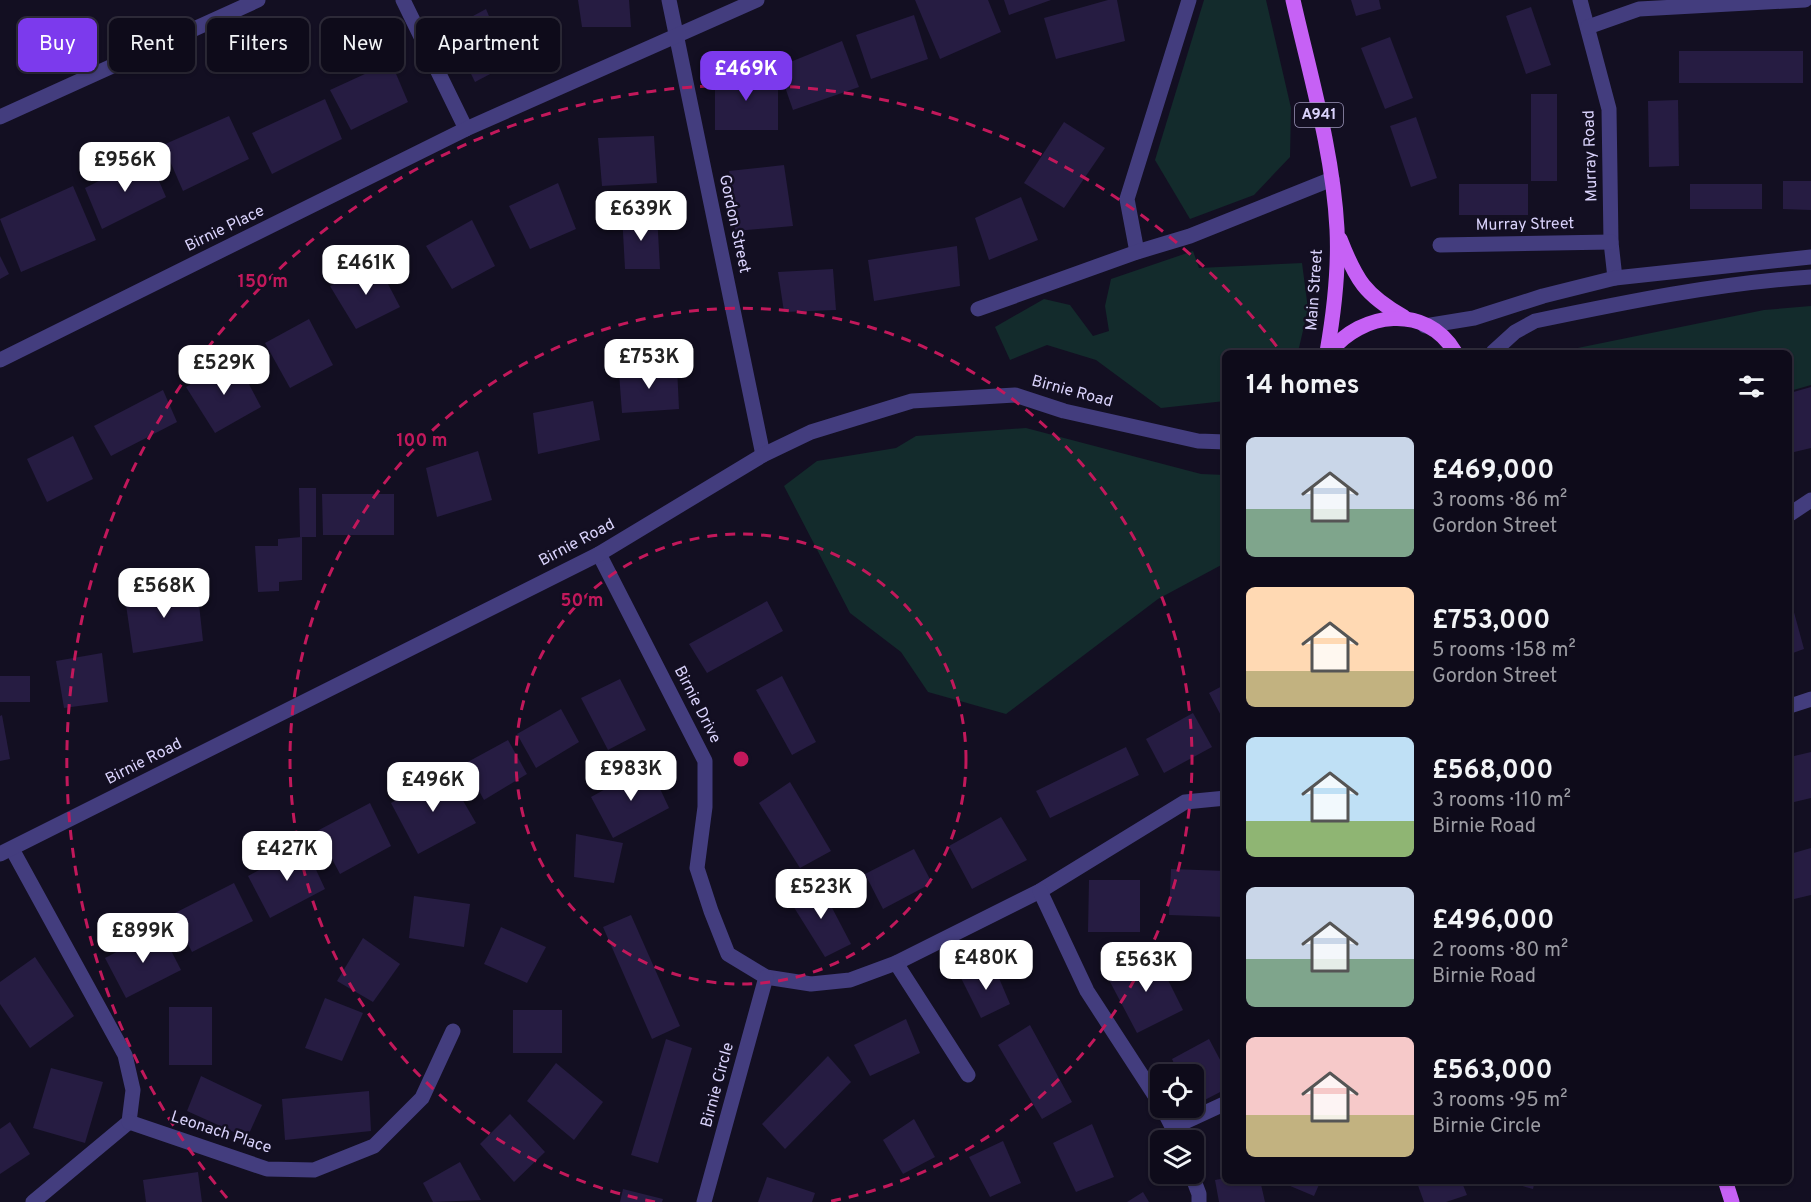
<!DOCTYPE html>
<meta charset="utf-8">
<style>
:root{--surface:#0e0b1a;--page:#171423;--text:#f1f3f6;--muted:#9b9ba2;--line:#2e2b39;--accent:#7c3aed}
body{margin:0;font-family:Overpass,sans-serif;background:var(--page);color:var(--text);height:100vh;display:flex;flex-direction:column;font-size:22px;white-space:nowrap}
*{box-sizing:border-box;margin:0}
p{font-size:20px;color:var(--muted)}
.icon{flex:none;width:33px;height:33px;fill:none;stroke:currentColor;stroke-width:2;stroke-linecap:round;stroke-linejoin:round}
.map{position:relative;flex:1;overflow:hidden}
.sheet{position:absolute;left:1222px;top:350px;width:570px;height:834px;display:flex;flex-direction:column;background:var(--surface);border-radius:9px;box-shadow:0 2px 4px #0004,0 0 0 2px var(--line)}
.sheet>*{flex:none}
.hud{position:absolute;left:18px;top:18px;width:570px;height:54px;display:flex;gap:12px}
.buttons{position:absolute;left:1150px;top:1064px;display:grid;gap:12px}
.buttons a{display:grid;place-items:center;width:54px;height:54px;border-radius:9px;background:var(--surface);box-shadow:0 2px 4px #0004,0 0 0 2px var(--line);font-size:30px}
.price{position:absolute;translate:-50% -51px;padding:0 14px;border-radius:12px;background:#fff;color:#222;font-size:20px;line-height:39px;filter:drop-shadow(0 2px 3px #0008)}
.price::after{content:'';position:absolute;left:50%;top:36px;width:18px;height:14px;margin-left:-9px;background:inherit;clip-path:polygon(0 0,100% 0,50% 100%)}
.price.on{background:var(--accent);color:#fff}
ul{padding:0;list-style:none}
li{display:flex;align-items:center;gap:18px;height:150px;padding:0 24px}
li span{display:grid;place-items:center;flex:none;width:168px;height:120px;border-radius:9px;color:#555}
li>.icon{margin-inline-start:auto}
span .icon{width:72px;height:72px;fill:#fffc;stroke-width:1}
li b{font-size:26px}
h2{display:flex;justify-content:space-between;align-items:center;height:72px;padding:0 24px;font-size:26px}
.pill{padding:0 21px;border-radius:9px;background:var(--surface);box-shadow:0 2px 4px #0004,0 0 0 2px var(--line);font-size:21px;line-height:54px}
.pill.on{background:var(--accent);color:#fff}
.map>svg:first-child{display:block}
.green{fill:#132b2c}
.building{fill:#261c42}
.lines{fill:none;stroke-linecap:round;stroke-linejoin:round}
.minor{stroke:#433d7e;stroke-width:15}
.tertiary{stroke:#433d7e;stroke-width:15}
.primary{stroke:#c661f5;stroke-width:15}
.ring{fill:none;stroke:#c2185b;stroke-width:3;stroke-dasharray:10 8}
.labels{text-anchor:middle;dominant-baseline:central;stroke-width:5;stroke-linejoin:round;paint-order:stroke}
.shield{fill:#130f22;stroke:#9e98bb;stroke-width:1.5}
.shield-label{font-size:15px;font-weight:bold;fill:#dad3fc}
.street-label{font-size:16px;fill:#dad3fc;stroke:#130f22}
.centre{fill:#c2185b;stroke:#130f22;stroke-width:3}
.ring-label{font-size:18px;text-anchor:middle;font-weight:bold;fill:#c2185b;stroke:#130f22;stroke-width:5;stroke-linejoin:round;paint-order:stroke}
</style>
<div class="map">
<svg width="1811" height="1202" viewBox="0 0 1811 1202">
<rect width="100%" height="100%" fill="#130f22"/>
<!-- green -->
<g class="green">
<path d="M1204 0H1266L1291 108 1290 157 1254 195 1190 219 1155 160Z"/>
<path d="M1193 251 1199 268 1302 263 1308 309 1298 352H1226L1225 401 1161 408 1096 360 1047 345 1010 360 995 327 1044 299 1070 305 1093 336 1109 331 1105 306 1111 279Z"/>
<path d="M1811 306V385L1790 391V352H1558L1764 310Z"/>
<path d="M1026 428 1201 474 1225 475V563L1158 599 1006 714 928 692 901 652 850 613 784 486 817 461 896 448 916 436Z"/>
</g>
<!-- building -->
<g class="building">
<path d="M578 0H629L631 27H582Z"/>
<path d="M915 0H988L1001 32 940 59Z"/>
<path d="M1004 0H1051L1009 15Z"/>
<path d="M1108 0H1117L1125 41 1056 59 1044 18Z"/>
<path d="M1351 0H1379L1381 9 1356 16Z"/>
<path d="M1531 7 1551 65 1526 74 1506 16Z"/>
<path d="M486 9 509 64 475 82 449 29Z"/>
<path d="M914 15 928 59 871 79 856 35Z"/>
<path d="M1390 37 1413 98 1385 109 1361 48Z"/>
<path d="M842 41 859 87 793 110 778 67Z"/>
<rect x="1679" y="51" width="124" height="32"/>
<path d="M391 62 408 102 351 130 330 90Z"/>
<rect x="715" y="73" width="63" height="57"/>
<rect x="1531" y="94" width="26" height="87"/>
<path d="M325 99 342 139 272 174 252 133Z"/>
<path d="M1678 100 1679 166 1649 167 1648 101Z"/>
<path d="M229 116 249 159 183 191 163 145Z"/>
<path d="M1416 117 1437 178 1411 187 1390 126Z"/>
<path d="M1064 122 1105 148 1064 208 1024 183Z"/>
<path d="M654 136 657 183 602 186 598 138Z"/>
<path d="M148 156 166 197 102 229 85 188Z"/>
<path d="M784 165 793 226 735 231 729 171Z"/>
<path d="M1783 181H1811V210L1783 209Z"/>
<path d="M558 183 576 229 530 249 509 206Z"/>
<rect x="1459" y="184" width="69" height="31"/>
<rect x="1690" y="184" width="72" height="25"/>
<path d="M73 186 96 240 21 272 0 219Z"/>
<path d="M1021 197 1038 240 989 260 975 218Z"/>
<path d="M622 214H657L660 269H625Z"/>
<path d="M472 220 495 266 452 289 426 246Z"/>
<path d="M957 246 960 286 874 301 868 260Z"/>
<path d="M0 256 9 274 0 279Z"/>
<path d="M377 263 400 307 356 329 330 286Z"/>
<path d="M833 269 836 310 784 312 778 272Z"/>
<path d="M309 319 333 365 290 388 265 343Z"/>
<path d="M235 358 261 407 215 433 186 387Z"/>
<path d="M677 367 679 409 622 413 619 373Z"/>
<path d="M1811 387V448L1790 453V393Z"/>
<path d="M163 390 177 422 111 456 94 426Z"/>
<path d="M593 401 600 440 538 454 533 413Z"/>
<path d="M73 436 93 479 47 502 27 459Z"/>
<path d="M478 451 492 500 437 517 426 468Z"/>
<path d="M299 488H316V537H300Z"/>
<path d="M322 494H394V535H323Z"/>
<path d="M302 537V580L279 582V591L258 592 255 546H278V539Z"/>
<path d="M197 586 203 641 133 653 125 598Z"/>
<path d="M767 601 783 631 707 673 689 644Z"/>
<path d="M1792 605 1804 649 1790 654V606Z"/>
<path d="M102 653 108 702 64 708 56 661Z"/>
<rect x="0" y="676" width="30" height="26"/>
<path d="M782 676 816 742 792 755 756 690Z"/>
<path d="M620 679 646 730 608 750 581 698Z"/>
<path d="M1226 684V725L1209 693Z"/>
<path d="M561 709 579 742 536 768 517 734Z"/>
<path d="M1193 713 1212 747 1164 773 1146 739Z"/>
<path d="M2 715 10 759 0 761V716Z"/>
<path d="M508 740 527 774 484 800 464 764Z"/>
<path d="M1126 747 1139 775 1050 818 1036 791Z"/>
<path d="M1811 752V798L1790 803V757Z"/>
<path d="M649 765 669 808 613 838 591 797Z"/>
<path d="M447 773 476 823 418 854 391 803Z"/>
<path d="M790 782 831 851 800 868 759 803Z"/>
<path d="M370 803 391 846 340 874 317 831Z"/>
<path d="M1001 817 1027 860 972 889 949 846Z"/>
<path d="M576 834 623 843 614 883 574 877Z"/>
<path d="M305 846 325 889 270 918 248 876Z"/>
<path d="M1811 848V895L1790 900V854Z"/>
<path d="M914 849 932 883 883 909 865 874Z"/>
<path d="M1171 869 1226 871V917L1169 915Z"/>
<path d="M1089 880H1140V932H1088Z"/>
<path d="M234 883 253 921 192 952 173 914Z"/>
<path d="M819 883 851 944 825 957 790 901Z"/>
<path d="M414 896 470 904 464 947 409 938Z"/>
<path d="M631 915 680 1026 652 1039 603 927Z"/>
<path d="M501 927 546 947 527 983 484 964Z"/>
<path d="M160 929 181 970 126 998 105 958Z"/>
<path d="M363 938 400 964 373 1002 337 981Z"/>
<path d="M1154 952 1183 1010 1137 1033 1108 978Z"/>
<path d="M35 957 74 1016 30 1048 0 1004V982Z"/>
<path d="M993 964 1010 1004 981 1018 961 978Z"/>
<path d="M325 998 363 1013 342 1061 305 1048Z"/>
<rect x="169" y="1007" width="43" height="58"/>
<rect x="513" y="1010" width="49" height="43"/>
<path d="M906 1019 920 1053 870 1076 854 1045Z"/>
<path d="M1030 1025 1072 1102 1042 1119 998 1045Z"/>
<path d="M666 1039 692 1048 658 1163 631 1155Z"/>
<path d="M1209 1039 1226 1071V1089L1195 1105 1194 1074H1179L1172 1059Z"/>
<path d="M828 1056 851 1082 785 1149 762 1124Z"/>
<path d="M556 1063 603 1102 574 1140 527 1101Z"/>
<path d="M51 1068 103 1082 85 1143 33 1128Z"/>
<path d="M201 1076 262 1105 247 1138 187 1111Z"/>
<path d="M369 1091 371 1131 285 1140 282 1099Z"/>
<path d="M510 1114 545 1152 514 1182 480 1144Z"/>
<path d="M914 1119 935 1157 903 1174 883 1140Z"/>
<path d="M10 1122 30 1154 0 1174V1129Z"/>
<path d="M1092 1124 1114 1177 1076 1192 1053 1143Z"/>
<path d="M1003 1141 1021 1183 990 1197 969 1157Z"/>
<path d="M460 1162 481 1200 433 1202 423 1183Z"/>
<path d="M198 1172 202 1202H146L143 1180Z"/>
<path d="M767 1177 815 1193 812 1202H758Z"/>
<path d="M1226 1178V1180H1260L1265 1202H1219L1215 1180Z"/>
<path d="M1276 1180H1321L1314 1196Z"/>
<path d="M1416 1180H1461L1467 1195 1446 1202H1424Z"/>
<path d="M1501 1180H1535L1533 1189Z"/>
<path d="M623 1189 663 1199 662 1202H620Z"/>
<path d="M1143 1192 1149 1202H1127Z"/>
</g>
<g class="lines">
<!-- minor -->
<g class="minor">
<path d="M403 0 466 129"/>
<path d="M669 0 763 455"/>
<path d="M1580 0 1609 109 1611 242 1615 278"/>
<path d="M1588 27 1639 9 1805 0"/>
<path d="M0 117 258 0"/>
<path d="M1440 245 1611 242"/>
<path d="M1137 252 1127 199 1189 0"/>
<path d="M978 309 1137 252 1190 236 1332 179"/>
<path d="M0 360 466 129 757 0"/>
<path d="M1790 514 1811 500"/>
<path d="M599 554 705 761V807L697 868 711 911 728 954 766 977 811 984 850 980 896 963 1040 891 1185 802 1226 798"/>
<path d="M1790 706 1811 699"/>
<path d="M12 849 125 1055 133 1090 129 1122 33 1202"/>
<path d="M1040 891 1087 991 1161 1105"/>
<path d="M896 963 968 1075"/>
<path d="M1162 1107 1179 1140"/>
<path d="M129 1122 267 1169 314 1170 374 1146 422 1098 453 1031"/>
<path d="M1174 1127 1226 1103"/>
<path d="M1191 1173 1199 1194V1202"/>
<path d="M704 1202 766 977"/>
</g>
<!-- tertiary -->
<g class="tertiary">
<path d="M1425 326 1474 318 1543 296 1615 278 1811 257"/>
<path d="M1493 352 1515 332 1535 321C1626 302 1718 283 1811 277"/>
<path d="M0 854 599 554 763 455 811 432 912 401 1015 395 1064 411 1198 441 1226 442"/>
</g>
<!-- primary -->
<g class="primary">
<path d="M1293 0C1310 75 1333 152 1337 229 1339 270 1334 312 1327 352"/>
<path d="M1340 239C1356 280 1365 295 1404 317"/>
<path d="M1330 352C1361 312 1426 303 1455 352"/>
<path d="M1725 1180 1732 1202"/>
</g>
</g>
<!-- distance rings -->
<g class="ring">
<circle cx="741" cy="759" r="225"/>
<path d="M655 1202A451 451 0 1 1 827 1202"/>
<path d="M227 1198A676 676 0 1 1 1281 352"/>
</g>
<g class="labels">
<!-- shield labels -->
<rect class="shield" x="1295" y="103" width="48" height="24" rx="4.5"/>
<g class="shield-label">
<text x="1319" y="115">A941</text>
</g>
<!-- street labels -->
<g class="street-label">
<text transform="translate(1591 156) rotate(-92)">Murray Road</text>
<text transform="translate(734 224) rotate(78)">Gordon Street</text>
<text transform="translate(1525 225) rotate(-1)">Murray Street</text>
<text transform="translate(225 229) rotate(-26)">Birnie Place</text>
<text transform="translate(1315 290) rotate(-86)">Main Street</text>
<text transform="translate(1072 392) rotate(15)">Birnie Road</text>
<text transform="translate(577 543) rotate(-28)">Birnie Road</text>
<text transform="translate(697 705) rotate(63)">Birnie Drive</text>
<text transform="translate(144 762) rotate(-27)">Birnie Road</text>
<text transform="translate(718 1085) rotate(-75)">Birnie Circle</text>
<text transform="translate(221 1133) rotate(18)">Leonach Place</text>
</g>
</g>
<circle cx="741" cy="759" r="9" class="centre"/>
<g class="ring-label">
<text x="263" y="287">150 m</text>
<text x="422" y="446">100 m</text>
<text x="582" y="606">50 m</text>
</g>
</svg>
<div class="buttons">
<a><svg class="icon" aria-label="locate" viewBox="0 0 24 24"><circle cx="12" cy="12" r="6"/><path d="M12 2v4M12 18v4M2 12h4M18 12h4"/></svg></a>
<a><svg class="icon" aria-label="layers" viewBox="0 0 24 24"><path d="M12 4l9 5-9 5-9-5zM3 14l9 5 9-5"/></svg></a>
</div>
<b class="price on" style="left:746px;top:102px">£469K</b>
<b class="price" style="left:125px;top:193px">£956K</b>
<b class="price" style="left:641px;top:242px">£639K</b>
<b class="price" style="left:366px;top:296px">£461K</b>
<b class="price" style="left:649px;top:390px">£753K</b>
<b class="price" style="left:224px;top:396px">£529K</b>
<b class="price" style="left:164px;top:619px">£568K</b>
<b class="price" style="left:631px;top:802px">£983K</b>
<b class="price" style="left:433px;top:813px">£496K</b>
<b class="price" style="left:287px;top:882px">£427K</b>
<b class="price" style="left:821px;top:920px">£523K</b>
<b class="price" style="left:143px;top:964px">£899K</b>
<b class="price" style="left:986px;top:991px">£480K</b>
<b class="price" style="left:1146px;top:993px">£563K</b>
<div class="hud">
<a class="pill on">Buy</a>
<a class="pill">Rent</a>
<a class="pill">Filters</a>
<a class="pill">New</a>
<a class="pill">Apartment</a>
</div>
<section class="sheet">
<h2>14 homes<svg class="icon" aria-label="filters" viewBox="0 0 24 24"><path d="M4 7h16M4 17h16"/><circle cx="9" cy="7" r="2"/><circle cx="15" cy="17" r="2"/></svg></h2>
<ul>
<li><span style="background:linear-gradient(#c9d6e8 60%,#7fa58c 0)"><svg class="icon" aria-label="home" viewBox="0 0 24 24"><path d="M3 11l9-7 9 7M6 9v11h12V9"/></svg></span><div><b>£469,000</b><p>3 rooms · 86 m²</p><p>Gordon Street</p></div></li>
<li><span style="background:linear-gradient(#ffd9b3 70%,#c2b280 0)"><svg class="icon" aria-label="home" viewBox="0 0 24 24"><path d="M3 11l9-7 9 7M6 9v11h12V9"/></svg></span><div><b>£753,000</b><p>5 rooms · 158 m²</p><p>Gordon Street</p></div></li>
<li><span style="background:linear-gradient(#bfe0f5 70%,#8fb573 0)"><svg class="icon" aria-label="home" viewBox="0 0 24 24"><path d="M3 11l9-7 9 7M6 9v11h12V9"/></svg></span><div><b>£568,000</b><p>3 rooms · 110 m²</p><p>Birnie Road</p></div></li>
<li><span style="background:linear-gradient(#c9d6e8 60%,#7fa58c 0)"><svg class="icon" aria-label="home" viewBox="0 0 24 24"><path d="M3 11l9-7 9 7M6 9v11h12V9"/></svg></span><div><b>£496,000</b><p>2 rooms · 80 m²</p><p>Birnie Road</p></div></li>
<li><span style="background:linear-gradient(#f6c9c9 65%,#c2b280 0)"><svg class="icon" aria-label="home" viewBox="0 0 24 24"><path d="M3 11l9-7 9 7M6 9v11h12V9"/></svg></span><div><b>£563,000</b><p>3 rooms · 95 m²</p><p>Birnie Circle</p></div></li>
</ul>
</section>
</div>
